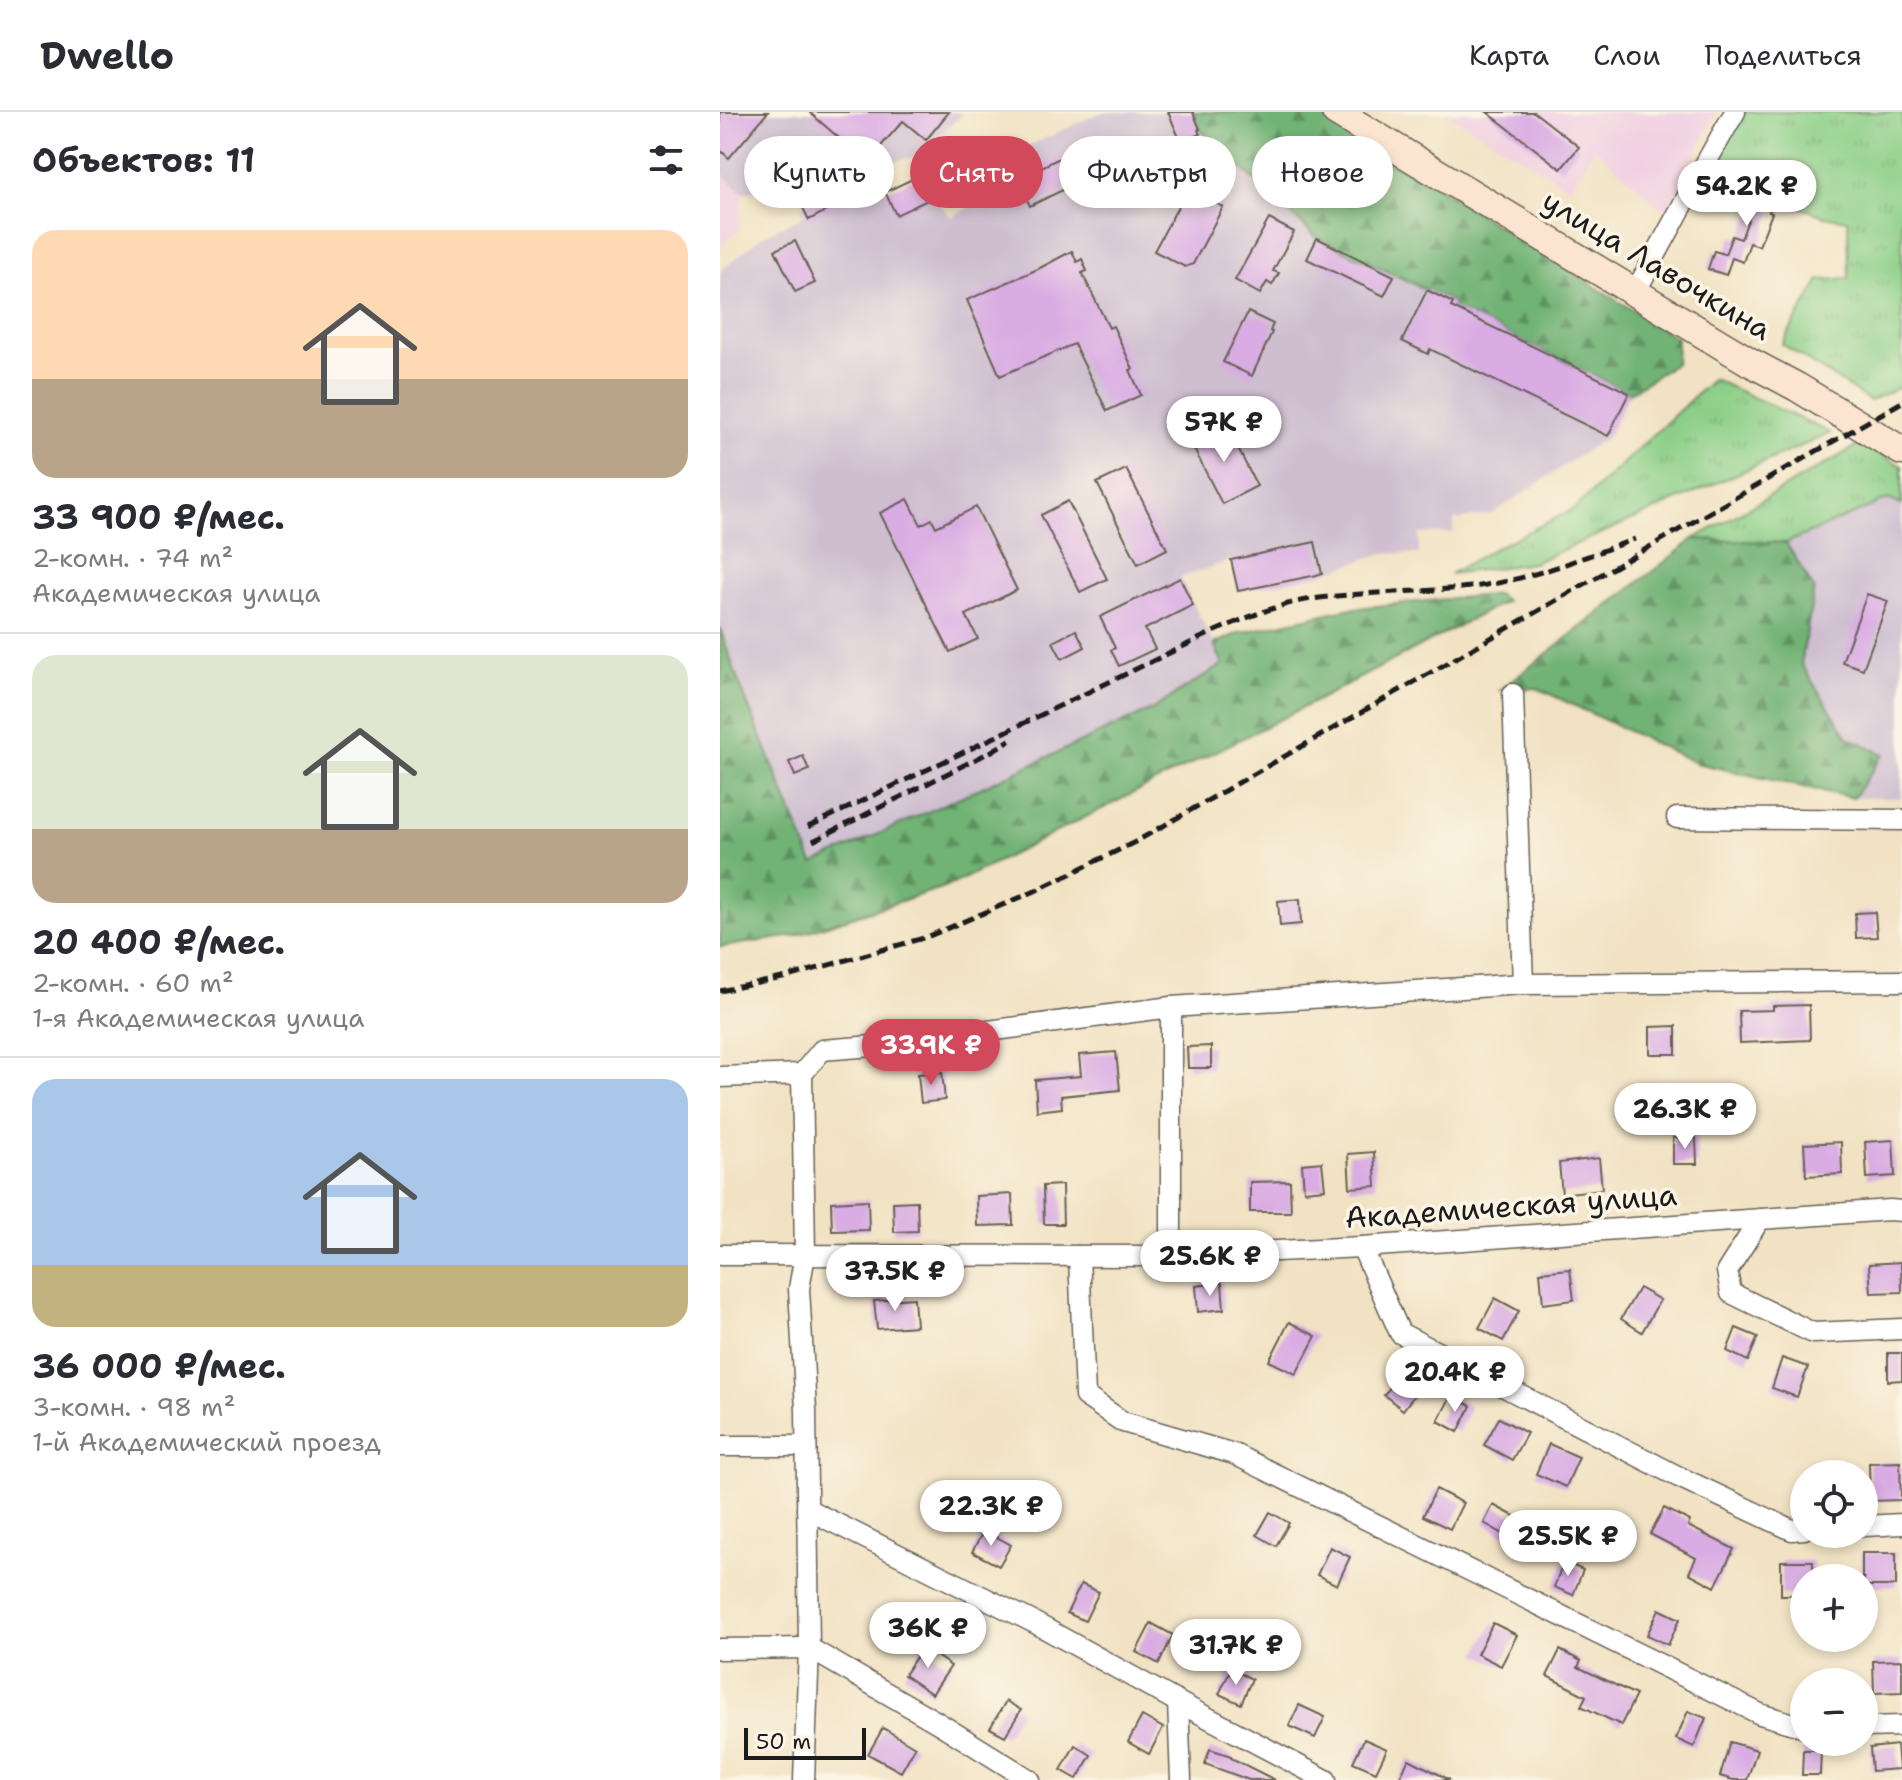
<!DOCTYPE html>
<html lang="ru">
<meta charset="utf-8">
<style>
:root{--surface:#fff;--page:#f7f7f7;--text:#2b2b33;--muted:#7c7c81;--line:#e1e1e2;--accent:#d1495b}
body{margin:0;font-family:"Shantell Sans",sans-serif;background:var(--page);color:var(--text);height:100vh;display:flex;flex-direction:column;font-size:30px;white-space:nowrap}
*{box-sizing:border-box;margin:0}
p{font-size:26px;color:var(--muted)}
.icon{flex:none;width:44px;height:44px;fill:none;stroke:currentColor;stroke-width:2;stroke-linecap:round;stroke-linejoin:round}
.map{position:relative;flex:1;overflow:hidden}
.sheet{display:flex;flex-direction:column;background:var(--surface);width:720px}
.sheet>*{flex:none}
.banner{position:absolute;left:24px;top:24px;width:760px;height:72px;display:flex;gap:16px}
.controls{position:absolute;left:1070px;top:1348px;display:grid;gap:16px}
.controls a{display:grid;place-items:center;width:88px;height:88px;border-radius:50%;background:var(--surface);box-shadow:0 4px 12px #0003;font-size:40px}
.scale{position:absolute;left:24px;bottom:20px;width:122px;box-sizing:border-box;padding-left:8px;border:4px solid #1c1c1c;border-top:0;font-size:22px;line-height:28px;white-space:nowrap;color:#1c1c1c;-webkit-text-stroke:6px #fcf5e5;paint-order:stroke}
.price{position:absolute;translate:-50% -68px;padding:0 18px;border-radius:28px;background:#fff;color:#222;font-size:26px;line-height:52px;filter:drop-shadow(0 2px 4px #0008)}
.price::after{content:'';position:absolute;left:50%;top:48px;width:24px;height:18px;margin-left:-12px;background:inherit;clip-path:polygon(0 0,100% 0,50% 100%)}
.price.on{background:var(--accent);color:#fff}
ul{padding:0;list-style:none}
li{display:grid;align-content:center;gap:16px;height:424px;padding:0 32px}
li+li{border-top:2px solid var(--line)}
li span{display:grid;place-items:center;height:248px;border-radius:24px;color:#555}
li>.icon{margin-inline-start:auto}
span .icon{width:144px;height:144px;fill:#fffc;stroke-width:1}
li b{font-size:34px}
h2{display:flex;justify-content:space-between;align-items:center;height:96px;padding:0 32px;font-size:34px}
.pill{padding:0 28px;border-radius:36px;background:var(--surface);box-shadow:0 4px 12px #0003;font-size:28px;line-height:72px}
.pill.on{background:var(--accent);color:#fff}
header{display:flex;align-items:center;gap:48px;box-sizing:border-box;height:112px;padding:0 40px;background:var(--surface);border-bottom:2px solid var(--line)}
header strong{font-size:38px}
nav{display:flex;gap:44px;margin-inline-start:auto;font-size:28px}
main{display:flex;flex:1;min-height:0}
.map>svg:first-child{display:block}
.built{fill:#f1d0e2}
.industrial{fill:#cebed0}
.grass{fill:url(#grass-tufts);stroke:#547652;stroke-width:2}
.forest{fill:url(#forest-firs);stroke:#466748;stroke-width:2}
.building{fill:#d9ace3}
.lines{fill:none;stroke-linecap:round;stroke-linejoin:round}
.minor-casing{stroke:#676156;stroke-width:23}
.secondary-casing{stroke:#676156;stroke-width:31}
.minor{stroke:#fff;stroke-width:20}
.secondary{stroke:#fce5d0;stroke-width:28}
.rail{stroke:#1c1c1c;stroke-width:5;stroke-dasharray:12 6;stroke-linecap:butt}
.labels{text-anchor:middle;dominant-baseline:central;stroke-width:7;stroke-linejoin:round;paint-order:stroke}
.street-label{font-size:30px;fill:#1c1c1c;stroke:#fcf5e5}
</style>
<header>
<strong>Dwello</strong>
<nav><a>Карта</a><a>Слои</a><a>Поделиться</a></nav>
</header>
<main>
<section class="sheet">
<h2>Объектов: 11<svg class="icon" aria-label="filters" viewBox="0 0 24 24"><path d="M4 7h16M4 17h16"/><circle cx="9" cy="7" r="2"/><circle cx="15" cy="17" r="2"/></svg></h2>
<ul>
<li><span style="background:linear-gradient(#ffd9b3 60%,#b9a48a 0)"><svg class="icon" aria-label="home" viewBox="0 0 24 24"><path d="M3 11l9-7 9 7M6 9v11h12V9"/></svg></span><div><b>33 900 ₽/мес.</b><p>2-комн. · 74 m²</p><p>Академическая улица</p></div></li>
<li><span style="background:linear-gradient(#dfe7d0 70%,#b9a48a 0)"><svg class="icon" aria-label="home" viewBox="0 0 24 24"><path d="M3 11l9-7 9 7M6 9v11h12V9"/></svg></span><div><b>20 400 ₽/мес.</b><p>2-комн. · 60 m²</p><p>1-я Академическая улица</p></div></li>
<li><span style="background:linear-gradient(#a9c7e8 75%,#c2b280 0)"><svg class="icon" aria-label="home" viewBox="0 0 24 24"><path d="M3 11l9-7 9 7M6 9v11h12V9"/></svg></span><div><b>36 000 ₽/мес.</b><p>3-комн. · 98 m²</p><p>1-й Академический проезд</p></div></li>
</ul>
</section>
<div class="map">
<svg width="1182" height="1668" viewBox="0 0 1182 1668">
<defs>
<pattern id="grass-tufts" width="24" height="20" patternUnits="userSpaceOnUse" patternTransform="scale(2)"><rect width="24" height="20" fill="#8ccf88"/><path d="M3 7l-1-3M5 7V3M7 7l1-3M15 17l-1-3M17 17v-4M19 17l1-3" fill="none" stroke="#78b175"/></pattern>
<pattern id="forest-firs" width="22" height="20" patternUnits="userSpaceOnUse" patternTransform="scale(2)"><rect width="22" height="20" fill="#71b274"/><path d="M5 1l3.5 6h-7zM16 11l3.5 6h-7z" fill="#5c905e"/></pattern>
</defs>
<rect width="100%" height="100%" fill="#fcf5e5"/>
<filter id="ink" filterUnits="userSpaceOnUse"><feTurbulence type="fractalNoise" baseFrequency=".0125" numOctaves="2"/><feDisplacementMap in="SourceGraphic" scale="16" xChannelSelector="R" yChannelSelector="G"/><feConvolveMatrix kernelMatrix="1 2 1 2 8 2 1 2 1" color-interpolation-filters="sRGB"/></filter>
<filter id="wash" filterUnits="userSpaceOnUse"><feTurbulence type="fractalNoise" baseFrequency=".006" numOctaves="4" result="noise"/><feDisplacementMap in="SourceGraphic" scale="32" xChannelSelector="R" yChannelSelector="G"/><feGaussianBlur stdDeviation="1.8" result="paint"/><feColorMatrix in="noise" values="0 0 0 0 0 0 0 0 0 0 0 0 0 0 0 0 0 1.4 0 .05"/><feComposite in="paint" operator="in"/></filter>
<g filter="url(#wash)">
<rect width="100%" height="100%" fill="#f1e2c3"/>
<!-- built -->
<g class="built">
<path d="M725 0H996L947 101 875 37 850 76Z"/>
<path d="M0 60 23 81 19 118 0 135Z"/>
</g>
<!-- industrial -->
<g class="industrial">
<path d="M0 0H238L242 3 194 45 23 81 0 60Z"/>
<path d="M382 0H473L481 17 707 178 733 191 731 195 909 281 888 324 772 402 734 408 733 421 699 422V442L663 441 601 462 518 479 511 448 460 466 504 552 431 598 92 752 17 566 0 516V160L41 125 86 102 82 94 120 74 124 81 158 63 166 80 203 62 214 85 231 105 259 90 275 68 267 53Z"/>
<path d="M1168 387 1182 393V686H1133L1164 642 1128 625 1081 552 1094 477 1066 431Z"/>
</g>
<!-- grass -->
<g class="grass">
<path d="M1025 0H1182V274L1150 289 1062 232 1100 168 1129 166 1128 108 1104 104 986 61Z"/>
<path d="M993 267 1111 321 813 451 730 462 775 436 854 397Z"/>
<path d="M1141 332 1182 354V393L1168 387 1066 431 974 427Z"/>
</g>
<!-- forest -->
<g class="forest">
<path d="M473 0H597L957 226 956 251 909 281 731 195 732 190 597 126 480 17Z"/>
<path d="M974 427 1066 431 1094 477 1081 552 1128 625 1164 642 1133 686 976 651 817 576 780 578Z"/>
<path d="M777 482 786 489 592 591 233 772 74 824 0 835V516L17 566 93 752 431 598 503 552 494 532 519 521 626 497Z"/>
</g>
<g id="blocks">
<!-- building -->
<g class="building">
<path d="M0 0H48L9 46 0 38Z"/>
<path d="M89 0H229L206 28 183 9 147 50Z"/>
<path d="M448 0H473L480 17 478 18 480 22 461 30Z"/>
<path d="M767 0H814L859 35 841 57Z"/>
<path d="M376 28 390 55 310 94 297 67Z"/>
<path d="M203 62 214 85 176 103 165 80Z"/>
<path d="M1022 73 1042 80 1044 74 1057 79 1049 100 1052 101 1039 134 1030 131 1023 150 1012 146 1006 163 988 157 994 139 1005 142 1012 124 1021 127 1034 92 1017 86Z"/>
<path d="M120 74 127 88 89 108 82 94Z"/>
<path d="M468 76 503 95 473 152 465 155 434 139Z"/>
<path d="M549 107 574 120 553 159 559 161 552 173 547 170 540 182 515 168Z"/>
<path d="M597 126 674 164 664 184 587 147Z"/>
<path d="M75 129 95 171 75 180 55 138Z"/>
<path d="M352 139 357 150 362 147 367 159 362 161 389 216 393 214 413 257 410 258 421 283 387 299 354 232 280 264 247 188 318 157Z"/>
<path d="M707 178 733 191 731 195 909 281 888 324 710 237 708 242 682 229Z"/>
<path d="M528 200 553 212 550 219 552 220 532 264 503 250Z"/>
<path d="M506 313 537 374 502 392 471 331Z"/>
<path d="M406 357 447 437 418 452 377 371Z"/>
<path d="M188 387 201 413 212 407 216 415 256 395 297 478 246 503 258 527 230 540 160 401Z"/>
<path d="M348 389 387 467 360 480 321 403Z"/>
<path d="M595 430 602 462 518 479 511 448Z"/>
<path d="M460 466 473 493 425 517 435 537 399 554 391 538 395 536 380 505Z"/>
<path d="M1147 482 1168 489 1143 557 1122 550Z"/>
<path d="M356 518 365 535 342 547 333 530Z"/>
<path d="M83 644 89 658 75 664 69 650Z"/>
<path d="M580 787 581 812 560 814 558 789Z"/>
<path d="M1155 800 1157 825 1136 826 1135 801Z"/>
<path d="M1089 893 1090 928 1020 931 1019 899 1053 898V894Z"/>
<path d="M956 914V942H930V915Z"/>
<path d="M491 934V956H468L467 935Z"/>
<path d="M396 940 400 978 341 984 342 996 317 999 315 968 361 964 359 943Z"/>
<path d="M222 960 225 988 201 991 198 962Z"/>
<path d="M953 1026H976L977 1052H953Z"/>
<path d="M1173 1028 1175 1064 1147 1066 1145 1030Z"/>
<path d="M1121 1030 1122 1062 1086 1064 1084 1032Z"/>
<path d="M654 1040 656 1074 630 1076 628 1042Z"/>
<path d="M879 1046 882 1077 842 1082 839 1051Z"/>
<path d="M602 1050 605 1077 584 1079 582 1052Z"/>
<path d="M570 1069 571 1100H530V1070Z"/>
<path d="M342 1073 343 1112H324L323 1074Z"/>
<path d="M292 1082 293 1113 257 1114 256 1084Z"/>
<path d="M148 1088 149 1118 112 1119 111 1090Z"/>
<path d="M197 1089 198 1119 174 1120 173 1090Z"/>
<path d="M1181 1150 1182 1180 1151 1181 1149 1152Z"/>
<path d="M850 1157 854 1188 823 1192 820 1160Z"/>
<path d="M502 1171 504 1197 478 1200 476 1174Z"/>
<path d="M919 1176 940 1188 922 1220 901 1207Z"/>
<path d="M194 1186 196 1214 157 1217 154 1189Z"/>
<path d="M775 1186 799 1199 783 1229 759 1216Z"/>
<path d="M569 1210 596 1224 576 1262 549 1249Z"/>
<path d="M1016 1216 1038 1225 1028 1249 1007 1239Z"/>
<path d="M1168 1241H1182V1268L1168 1269Z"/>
<path d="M1062 1246 1088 1255 1077 1285 1052 1276Z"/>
<path d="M683 1259 702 1273 683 1298 664 1283Z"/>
<path d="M731 1284 751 1294 738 1320 718 1309Z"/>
<path d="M779 1306 807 1321 792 1348 764 1333Z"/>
<path d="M829 1332 859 1345 846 1375 816 1362Z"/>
<path d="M1180 1350 1181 1388 1150 1389 1149 1351Z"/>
<path d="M716 1377 743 1391 730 1417 703 1404Z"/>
<path d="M773 1393 796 1405 787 1424 764 1411Z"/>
<path d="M944 1396 970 1409 968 1414 1014 1437 995 1475 969 1461 976 1446 930 1422Z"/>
<path d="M550 1400 569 1411 556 1434 537 1423Z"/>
<path d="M264 1418 291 1433 279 1454 252 1440Z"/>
<path d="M610 1435 630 1445 617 1473 597 1463Z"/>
<path d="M1142 1441H1176V1474H1144V1466H1142Z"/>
<path d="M1061 1449H1093V1466H1084V1483H1061Z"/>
<path d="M844 1450 863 1458 853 1483 834 1475Z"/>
<path d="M361 1472 379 1480 365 1509 347 1501Z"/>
<path d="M939 1497 960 1507 948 1533 927 1523Z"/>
<path d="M431 1511 453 1523 439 1552 416 1540Z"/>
<path d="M773 1511 797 1523 781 1554 757 1542Z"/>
<path d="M203 1535 231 1554 212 1582 184 1563Z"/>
<path d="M840 1538 861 1549 858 1555 916 1583 901 1613 861 1594 866 1584 827 1564Z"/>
<path d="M1182 1548V1580L1154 1581 1153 1549Z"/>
<path d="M511 1557 532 1567 521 1592 499 1582Z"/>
<path d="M286 1589 301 1598 285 1624 270 1616Z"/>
<path d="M579 1593 605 1605 595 1626 569 1614Z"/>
<path d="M968 1599 986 1606 974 1635 956 1627Z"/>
<path d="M422 1604 443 1616 429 1642 408 1630Z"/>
<path d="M163 1616 195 1635 181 1660 148 1642Z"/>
<path d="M644 1627 667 1637 656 1660 633 1650Z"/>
<path d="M1010 1630 1037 1638 1027 1668H1013L1000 1664Z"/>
<path d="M355 1633 371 1643 357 1667 341 1658Z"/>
<path d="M1177 1633 1179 1657 1152 1659 1150 1636Z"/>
<path d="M490 1637 511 1644V1646L555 1668H529L485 1652Z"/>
<path d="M1083 1638H1101L1100 1663H1082Z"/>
<path d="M689 1647 730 1668H678Z"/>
</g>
</g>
</g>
<g filter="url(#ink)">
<use href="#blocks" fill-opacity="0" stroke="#676156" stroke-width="2"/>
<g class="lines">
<!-- minor casing -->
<g class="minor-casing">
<g id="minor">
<path d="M915 180C949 120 980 59 1015 0"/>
<path d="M793 582 803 872"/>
<path d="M957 706 1182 708"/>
<path d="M451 895 803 872 1182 869"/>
<path d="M0 965 82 962 85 1142 79 1177 86 1298 89 1536 84 1668"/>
<path d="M1040 1107 1007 1159 1011 1181 1093 1221 1182 1217"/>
<path d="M642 1135 680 1221 959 1365 1072 1418 1084 1417"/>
<path d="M0 1143 451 1144V895L153 934 102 938 82 962"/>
<path d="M359 1144 365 1284 403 1310 514 1342 1040 1602 1084 1615"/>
<path d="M451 1144 642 1135 1170 1098 1182 1099"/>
<path d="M0 1334H86"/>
<path d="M87 1397 317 1512 458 1590 606 1668"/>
<path d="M1144 1414 1182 1412"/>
<path d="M0 1537 89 1536 220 1612 310 1668"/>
<path d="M458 1590 461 1668"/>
<path d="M1144 1615 1182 1614"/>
</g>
</g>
<!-- secondary casing -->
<g class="secondary-casing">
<path id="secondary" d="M616 0 1030 250 1077 275 1182 339"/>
</g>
<!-- minor -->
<use href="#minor" class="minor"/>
<!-- secondary -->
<use href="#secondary" class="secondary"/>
<!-- rail -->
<g class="rail">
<path d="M88 715 493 520C523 507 553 494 586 488 641 479 696 481 751 475 808 469 861 446 915 427"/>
<path d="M93 729 272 639 290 628"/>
<path d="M0 879 67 865 207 825 313 780 417 729 1182 290"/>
</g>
</g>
</g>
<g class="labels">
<!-- street labels -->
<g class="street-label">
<text transform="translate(937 153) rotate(31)">улица Лавочкина</text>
<text transform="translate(791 1094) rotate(-4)">Академическая улица</text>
</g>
</g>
</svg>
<div class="controls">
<a><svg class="icon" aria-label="locate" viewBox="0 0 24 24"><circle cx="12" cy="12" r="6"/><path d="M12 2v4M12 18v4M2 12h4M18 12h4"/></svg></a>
<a>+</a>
<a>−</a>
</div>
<div class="scale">50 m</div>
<b class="price" style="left:1027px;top:116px">54.2K ₽</b>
<b class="price" style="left:504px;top:352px">57K ₽</b>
<b class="price on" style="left:211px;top:975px">33.9K ₽</b>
<b class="price" style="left:965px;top:1039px">26.3K ₽</b>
<b class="price" style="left:490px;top:1186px">25.6K ₽</b>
<b class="price" style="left:175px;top:1201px">37.5K ₽</b>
<b class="price" style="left:735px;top:1302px">20.4K ₽</b>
<b class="price" style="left:271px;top:1436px">22.3K ₽</b>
<b class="price" style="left:848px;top:1466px">25.5K ₽</b>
<b class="price" style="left:208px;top:1558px">36K ₽</b>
<b class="price" style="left:516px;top:1575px">31.7K ₽</b>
<div class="banner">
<a class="pill">Купить</a>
<a class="pill on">Снять</a>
<a class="pill">Фильтры</a>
<a class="pill">Новое</a>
</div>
</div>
</main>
